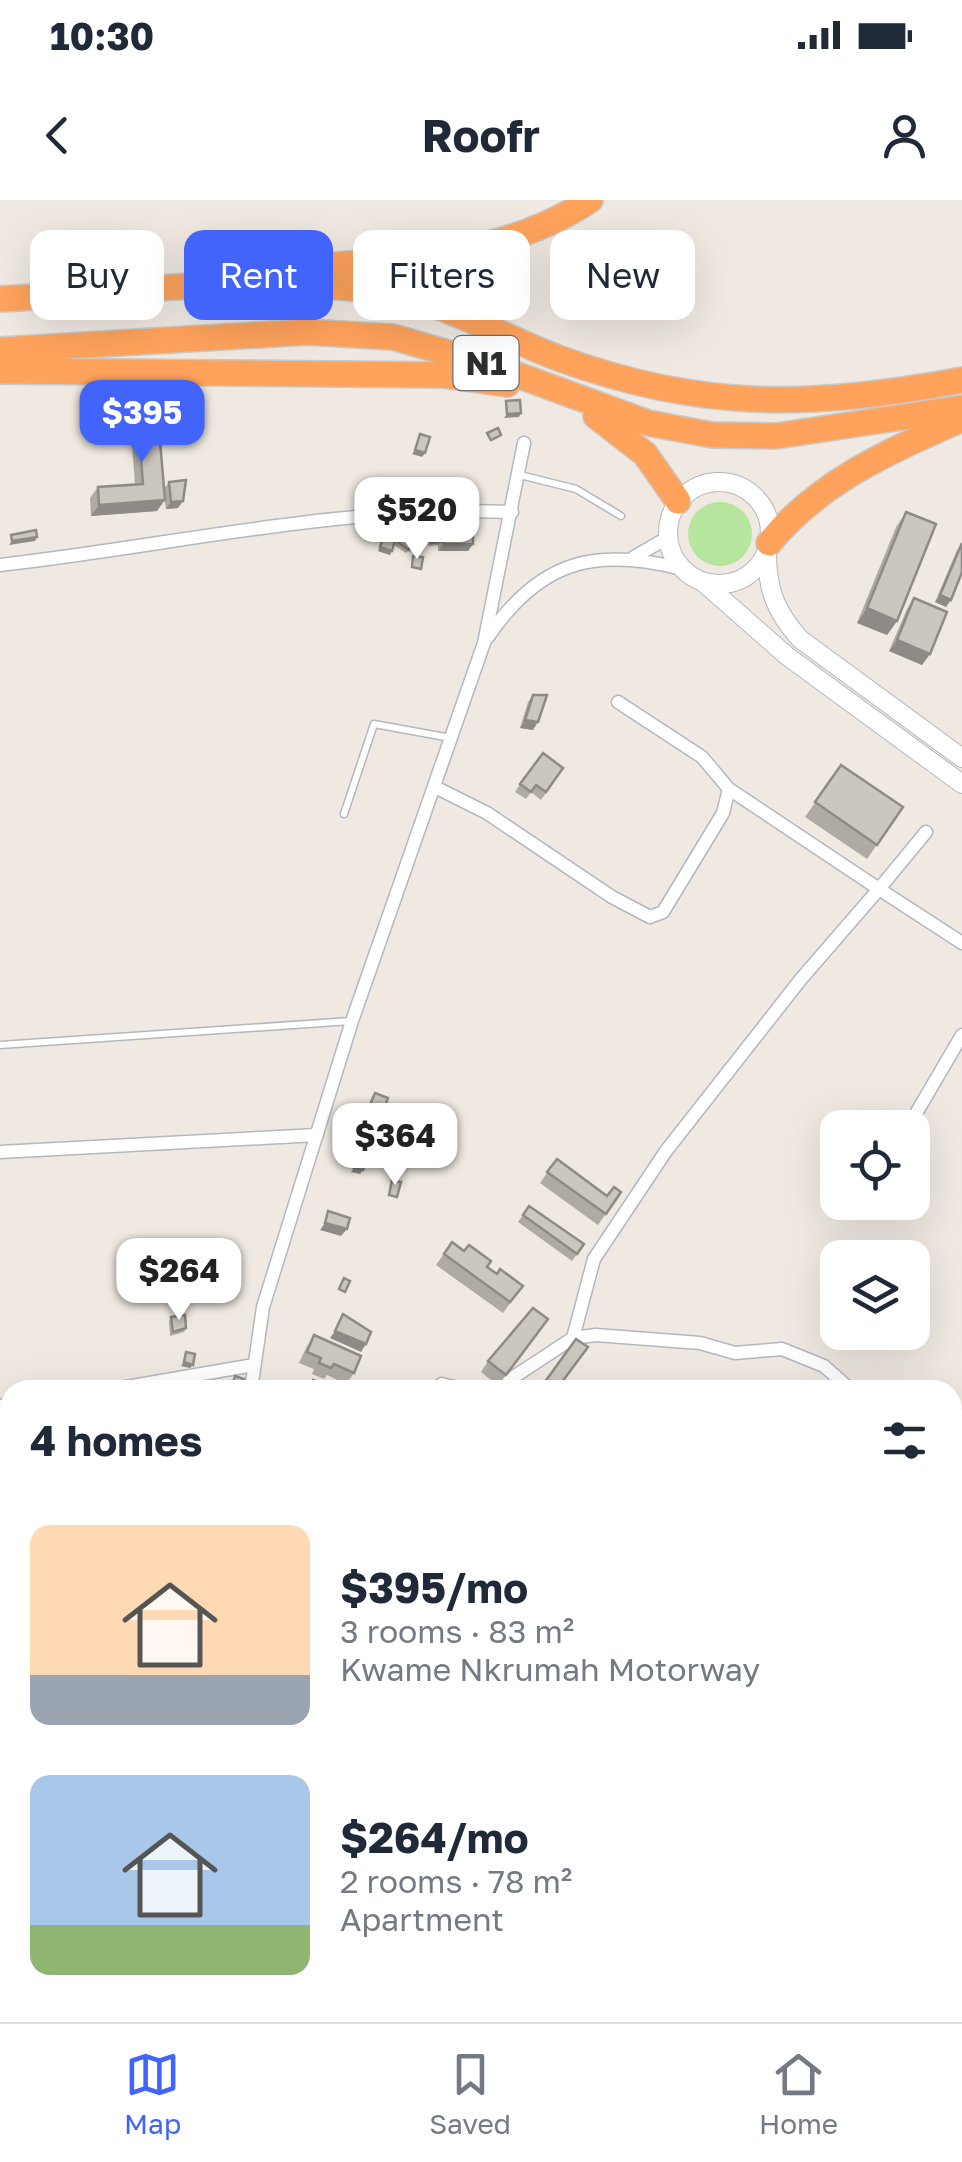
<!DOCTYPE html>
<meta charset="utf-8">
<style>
:root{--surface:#fff;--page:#f2f2f3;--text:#1f2937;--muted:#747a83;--line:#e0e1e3;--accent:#4264fb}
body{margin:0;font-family:"Golos Text",sans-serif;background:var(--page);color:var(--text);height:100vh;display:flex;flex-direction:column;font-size:38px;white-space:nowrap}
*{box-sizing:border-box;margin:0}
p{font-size:32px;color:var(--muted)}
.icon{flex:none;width:55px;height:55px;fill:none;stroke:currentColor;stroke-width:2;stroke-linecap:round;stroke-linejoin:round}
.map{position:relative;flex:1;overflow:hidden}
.details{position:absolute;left:0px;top:1180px;width:962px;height:642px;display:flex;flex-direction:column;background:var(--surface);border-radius:30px 30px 0 0;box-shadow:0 10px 40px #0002}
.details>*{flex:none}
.top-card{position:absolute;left:30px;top:30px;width:902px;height:90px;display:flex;gap:20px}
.tools{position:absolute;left:820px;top:910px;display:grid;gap:20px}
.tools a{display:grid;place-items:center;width:110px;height:110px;border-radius:20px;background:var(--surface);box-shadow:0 10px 40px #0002;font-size:50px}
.price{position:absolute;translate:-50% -85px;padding:0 22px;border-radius:20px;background:#fff;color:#222;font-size:32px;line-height:65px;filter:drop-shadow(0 2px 5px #0008)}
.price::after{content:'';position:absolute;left:50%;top:60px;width:30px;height:22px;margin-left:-15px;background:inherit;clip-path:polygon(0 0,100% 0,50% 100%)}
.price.current{background:var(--accent);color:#fff}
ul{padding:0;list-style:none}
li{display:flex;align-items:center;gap:30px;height:250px;padding:0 30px}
li span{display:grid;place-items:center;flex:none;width:280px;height:200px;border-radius:20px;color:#555}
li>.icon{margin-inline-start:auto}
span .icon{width:120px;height:120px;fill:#fffc;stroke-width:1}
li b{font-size:42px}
h2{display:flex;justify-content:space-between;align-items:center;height:120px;padding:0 30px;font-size:42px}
.pill{padding:0 35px;border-radius:20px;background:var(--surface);box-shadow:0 10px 40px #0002;font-size:35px;line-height:90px}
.pill.current{background:var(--accent);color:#fff}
.status{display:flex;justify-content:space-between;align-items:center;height:70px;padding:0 50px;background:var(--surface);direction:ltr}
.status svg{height:28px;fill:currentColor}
header{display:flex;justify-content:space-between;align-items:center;height:130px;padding:0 30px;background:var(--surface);font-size:45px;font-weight:700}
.dock{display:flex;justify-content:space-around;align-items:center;height:140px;border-top:2px solid var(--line);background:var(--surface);font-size:28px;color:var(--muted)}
.dock a{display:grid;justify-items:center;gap:5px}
.dock .current{color:var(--accent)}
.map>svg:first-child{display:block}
.green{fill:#b6e59e}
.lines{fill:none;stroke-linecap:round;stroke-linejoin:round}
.lane-casing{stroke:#b4b7c1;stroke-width:9}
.street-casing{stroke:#b4b7c1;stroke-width:15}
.secondary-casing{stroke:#b4b7c1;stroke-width:20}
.highway-casing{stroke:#c9c9c9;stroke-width:28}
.lane{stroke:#fff;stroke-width:6}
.street{stroke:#fff;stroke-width:12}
.secondary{stroke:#fff;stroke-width:18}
.highway{stroke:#ffa35c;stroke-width:25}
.wall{fill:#afaba4}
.shaded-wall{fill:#8e8b86}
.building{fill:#cbc7bf;stroke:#8e8b86;stroke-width:2.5}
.labels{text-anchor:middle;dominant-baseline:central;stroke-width:9;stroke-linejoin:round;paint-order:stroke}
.shield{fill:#fff;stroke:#6d6d6d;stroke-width:2.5}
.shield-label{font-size:32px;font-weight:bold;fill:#2e2e2e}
</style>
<div class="status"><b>10:30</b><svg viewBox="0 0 49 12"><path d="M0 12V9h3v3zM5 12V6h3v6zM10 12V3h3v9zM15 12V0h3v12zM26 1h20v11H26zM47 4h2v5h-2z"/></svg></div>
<header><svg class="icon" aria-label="back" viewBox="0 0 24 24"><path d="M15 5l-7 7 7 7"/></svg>Roofr<svg class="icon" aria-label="person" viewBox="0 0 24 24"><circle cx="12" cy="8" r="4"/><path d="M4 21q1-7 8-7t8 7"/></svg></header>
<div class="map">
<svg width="962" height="1822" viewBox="0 0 962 1822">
<rect width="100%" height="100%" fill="#efe9e1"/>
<!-- green -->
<circle class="green" cx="720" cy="334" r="32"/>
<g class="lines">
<!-- lane casing -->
<g class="lane-casing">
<g id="lane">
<path d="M520 275 576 289 621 316"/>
<path d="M344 614 374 524 451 538"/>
<path d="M0 845 351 821"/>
</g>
</g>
<!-- street casing -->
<g class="street-casing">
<g id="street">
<path d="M634 357 667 338"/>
<path d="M0 365C169 346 341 305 512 312"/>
<path d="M488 437C540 360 596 347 682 369"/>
<path d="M435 587 487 613 612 697 650 717 663 712 723 613 729 589 702 557 618 502"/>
<path d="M926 632 879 689 962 743"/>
<path d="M911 922 962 835"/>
<path d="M0 952 317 935"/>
<path d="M573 1138 594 1059 666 951 801 779 879 689 729 589"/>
<path d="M109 1190 254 1165"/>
<path d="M251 1190 263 1107 352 821 484 443 524 243"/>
<path d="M433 1190 442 1184 465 1190"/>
<path d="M494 1190 573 1138 596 1135 700 1143 735 1153 782 1149 824 1166 851 1190"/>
<path d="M0 1206 10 1204"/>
<path d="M952 1246 962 1252"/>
<path d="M0 1535H10"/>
<path d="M0 1620H10"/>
<path d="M0 1753 10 1756"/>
<path d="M233 1812 235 1822"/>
<path d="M390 1812 391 1822"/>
<path d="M546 1812 547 1822"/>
<path d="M704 1812 705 1822"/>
<path d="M896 1812V1822"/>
<path d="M62 1822 65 1812"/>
</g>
</g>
<!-- secondary casing -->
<g class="secondary-casing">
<g id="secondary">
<circle cx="719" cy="333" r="51"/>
<path d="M767 352C767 389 775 411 800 439L962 558"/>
<path d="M704 383 787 456 962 584"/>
</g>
</g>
<!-- highway casing -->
<g class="highway-casing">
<g id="highway">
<path d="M221 71C342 62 486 70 590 0"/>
<path d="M0 99C127 93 261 72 388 93 447 103 502 137 558 158 702 211 813 208 962 180"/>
<path d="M0 150 307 132 393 137 493 166 648 223 712 235 776 236 962 208"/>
<path d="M0 171 443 175 507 184"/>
<path d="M596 216 645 254 678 301"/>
<path d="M769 343C820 281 890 251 962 219"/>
</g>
</g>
<!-- lane -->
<use href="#lane" class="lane"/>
<!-- street -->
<use href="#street" class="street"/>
<!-- secondary -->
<use href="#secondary" class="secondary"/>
<!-- highway -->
<use href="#highway" class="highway"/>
</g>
<!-- wall -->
<g class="wall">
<path d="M137 206 164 289 169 282 178 308 166 309 164 297 157 311 91 316 90 298 98 287 135 285 130 217Z"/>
<path d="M906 312 897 421 887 435 857 423 896 327Z"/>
<path d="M471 315 466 322V330L473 344 468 351H438V345L428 346V336L419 337 418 327 420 323 439 322 442 317Z"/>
<path d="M386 329 409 350 406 353 394 345 390 355 378 351Z"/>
<path d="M962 343 946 407 935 402 957 350Z"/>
<path d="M914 398 930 454 922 465 889 451 907 409Z"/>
<path d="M533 495V530L520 528 528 502Z"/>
<path d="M841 565 903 607 867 659 805 617Z"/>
<path d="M563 568 541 600 531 592 526 599 515 592 520 584Z"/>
<path d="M557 959 607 996 621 992 598 1025 540 983Z"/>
<path d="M529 1006 584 1044 572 1061 518 1022Z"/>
<path d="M452 1042 497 1074 523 1086 503 1113 436 1065Z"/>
<path d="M171 1117 186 1128 184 1132 170 1136 169 1121Z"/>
<path d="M548 1119 498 1186 481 1172 488 1161Z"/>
<path d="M314 1135 354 1173 346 1184 327 1175 324 1179 312 1174 314 1169 299 1163 307 1146Z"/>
<path d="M958 1376 962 1378V1429L952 1424V1384Z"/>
<path d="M247 1812H285L280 1819 281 1822H249Z"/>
<path d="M345 1812H379L380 1822H348L353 1814 346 1815Z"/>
<path d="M411 1812H438L433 1819 412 1822Z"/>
<path d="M564 1812H598L593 1822H565Z"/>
</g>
<!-- shaded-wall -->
<g class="shaded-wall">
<path d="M521 213 519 217 504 218 507 214Z"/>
<path d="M415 250 425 253 422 257 412 254Z"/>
<path d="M165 300 157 311 91 316 99 305Z"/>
<path d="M183 301 178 308 166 309 171 302Z"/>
<path d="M37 337 35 341 9 345 12 341Z"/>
<path d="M444 344H473L468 351H438Z"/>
<path d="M380 347 392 351 390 355 378 351Z"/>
<path d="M940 395 951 400 946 407 935 402Z"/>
<path d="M867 408 897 421 887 435 857 423Z"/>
<path d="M897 440 930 454 922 465 889 451Z"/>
<path d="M525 520 538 522 533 530 520 528Z"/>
<path d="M365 916 374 918 371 922 362 920Z"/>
<path d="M336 942 345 945 342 949 334 946Z"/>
<path d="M354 968 363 970 360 974 351 972Z"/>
<path d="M325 1023 347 1029 341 1036 320 1030Z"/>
<path d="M335 1131 366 1144 361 1152 330 1138Z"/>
<path d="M184 1162 193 1165 190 1168 181 1166Z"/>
<path d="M6 1300H10V1307H1Z"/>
<path d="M952 1549 962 1550V1561H952Z"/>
<path d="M952 1643H962L955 1654H952Z"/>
<path d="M0 1676 10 1678V1691L0 1689Z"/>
<path d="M419 1812H438L433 1819 412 1822Z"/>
<path d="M513 1812H532L529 1816 509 1819Z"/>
<path d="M664 1812H682L660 1818Z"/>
<path d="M0 1813 20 1816 16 1822H0Z"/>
<path d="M598 1816 593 1822H572L574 1819Z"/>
</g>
<!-- building -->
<g class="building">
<path d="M520 200 521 213 507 214 506 201Z"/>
<path d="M157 205 165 300 99 305 98 287 143 284 137 206Z"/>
<path d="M498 228 501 235 491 240 487 233Z"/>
<path d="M420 234 430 237 425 253 415 250Z"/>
<path d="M186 280 183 301 171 302 169 282Z"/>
<path d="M906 312 936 324 897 421 867 408Z"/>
<path d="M471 315 466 319V330H473V344H444L442 317Z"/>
<path d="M439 321 440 342 431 343V332L421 333 420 323Z"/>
<path d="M386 329 413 339 409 350 395 340 392 351 380 347Z"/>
<path d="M36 330 37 337 12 341 11 335Z"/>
<path d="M962 343V372L951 400 940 395Z"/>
<path d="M413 356 423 357 421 369 412 367Z"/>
<path d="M914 398 947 412 930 454 897 440Z"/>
<path d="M533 495H547L538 522 525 520Z"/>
<path d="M543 553 563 568 546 592 536 585 531 592 520 584Z"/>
<path d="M841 565 903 607 877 645 815 602Z"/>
<path d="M375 893 388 898 383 911 376 908 374 918 365 916Z"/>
<path d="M346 915 353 917 345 945 336 942Z"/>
<path d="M349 944 356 946 353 957 346 955Z"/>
<path d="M361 953 367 955 363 970 354 968Z"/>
<path d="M557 959 607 996 614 987 621 992 606 1014 547 972Z"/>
<path d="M392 980 401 982 397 997 389 995Z"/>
<path d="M529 1006 584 1044 577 1054 523 1015Z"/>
<path d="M328 1011 350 1018 347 1029 325 1023Z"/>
<path d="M452 1042 464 1051 469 1045 491 1061 487 1067 497 1074 500 1069 523 1086 510 1102 444 1054Z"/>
<path d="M344 1078 350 1081 345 1092 339 1089Z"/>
<path d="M533 1108 548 1119 506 1175 488 1161Z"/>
<path d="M343 1114 371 1132 366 1144 335 1131Z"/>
<path d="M185 1115 186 1128 173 1132 171 1117Z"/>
<path d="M314 1135 361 1156 354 1173 334 1164 331 1168 319 1163 321 1158 307 1152Z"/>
<path d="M576 1139 588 1147 556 1190H539Z"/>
<path d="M186 1152 195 1154 193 1165 184 1162Z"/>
<path d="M235 1176 244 1179 240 1190H231Z"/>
<path d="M313 1180 327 1186 325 1190H308Z"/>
<path d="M199 1185 210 1187 209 1190H198Z"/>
<path d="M0 1260H4L5 1299H0Z"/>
<path d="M5 1271H10V1300H6Z"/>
<path d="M958 1376 962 1378V1414L952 1409V1387Z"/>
<path d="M10 1511V1519H0V1513Z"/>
<path d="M952 1516 962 1517V1550L952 1549Z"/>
<path d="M955 1592H962V1643H952V1597H955Z"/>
<path d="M0 1652 10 1654V1678L0 1676Z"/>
<path d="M2 1720 10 1721 8 1739 0 1738Z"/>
<path d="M0 1749 10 1750 7 1771 0 1770Z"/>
<path d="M0 1773 10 1774V1812H20V1816L0 1813Z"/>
<path d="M23 1812H39L37 1822 22 1819Z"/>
<path d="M40 1812H52L50 1822 38 1821Z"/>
<path d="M257 1812H280L281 1822H258Z"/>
<path d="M355 1812H379L380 1822H356Z"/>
<path d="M573 1812H598V1816L574 1819Z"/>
<path d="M615 1812H659L660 1822H605V1817L615 1815Z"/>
</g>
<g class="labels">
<!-- shield labels -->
<rect class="shield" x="453.5" y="136" width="65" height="54" rx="8"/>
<g class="shield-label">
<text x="486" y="163">N1</text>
</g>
</g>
</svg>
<div class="tools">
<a><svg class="icon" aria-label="locate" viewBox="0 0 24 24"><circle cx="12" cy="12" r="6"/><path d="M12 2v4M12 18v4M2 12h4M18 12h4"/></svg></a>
<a><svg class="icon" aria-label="layers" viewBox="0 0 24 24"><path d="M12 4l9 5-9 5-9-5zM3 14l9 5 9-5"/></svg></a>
</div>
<b class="price current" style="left:142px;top:265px">$395</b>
<b class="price" style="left:417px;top:362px">$520</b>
<b class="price" style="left:395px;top:988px">$364</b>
<b class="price" style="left:179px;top:1123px">$264</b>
<div class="top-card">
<a class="pill">Buy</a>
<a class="pill current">Rent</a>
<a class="pill">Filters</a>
<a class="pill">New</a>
</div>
<section class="details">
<h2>4 homes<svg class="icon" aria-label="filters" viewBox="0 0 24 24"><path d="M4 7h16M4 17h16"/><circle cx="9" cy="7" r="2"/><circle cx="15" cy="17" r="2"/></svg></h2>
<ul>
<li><span style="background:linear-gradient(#ffd9b3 75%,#9aa5b1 0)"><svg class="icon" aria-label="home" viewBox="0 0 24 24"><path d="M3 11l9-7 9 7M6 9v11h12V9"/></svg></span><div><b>$395/mo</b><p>3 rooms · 83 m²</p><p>Kwame Nkrumah Motorway</p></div></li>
<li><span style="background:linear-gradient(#a9c7e8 75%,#8fb573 0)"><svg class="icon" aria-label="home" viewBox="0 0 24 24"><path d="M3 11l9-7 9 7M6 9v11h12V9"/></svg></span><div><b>$264/mo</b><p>2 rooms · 78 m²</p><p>Apartment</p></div></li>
</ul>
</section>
</div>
<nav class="dock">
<a class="current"><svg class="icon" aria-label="map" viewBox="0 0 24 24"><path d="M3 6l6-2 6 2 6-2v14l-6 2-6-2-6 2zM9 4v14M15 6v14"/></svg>Map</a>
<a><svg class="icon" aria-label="saved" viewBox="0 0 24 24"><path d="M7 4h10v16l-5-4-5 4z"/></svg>Saved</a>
<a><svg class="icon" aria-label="home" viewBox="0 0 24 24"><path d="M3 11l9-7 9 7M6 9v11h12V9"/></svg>Home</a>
</nav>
